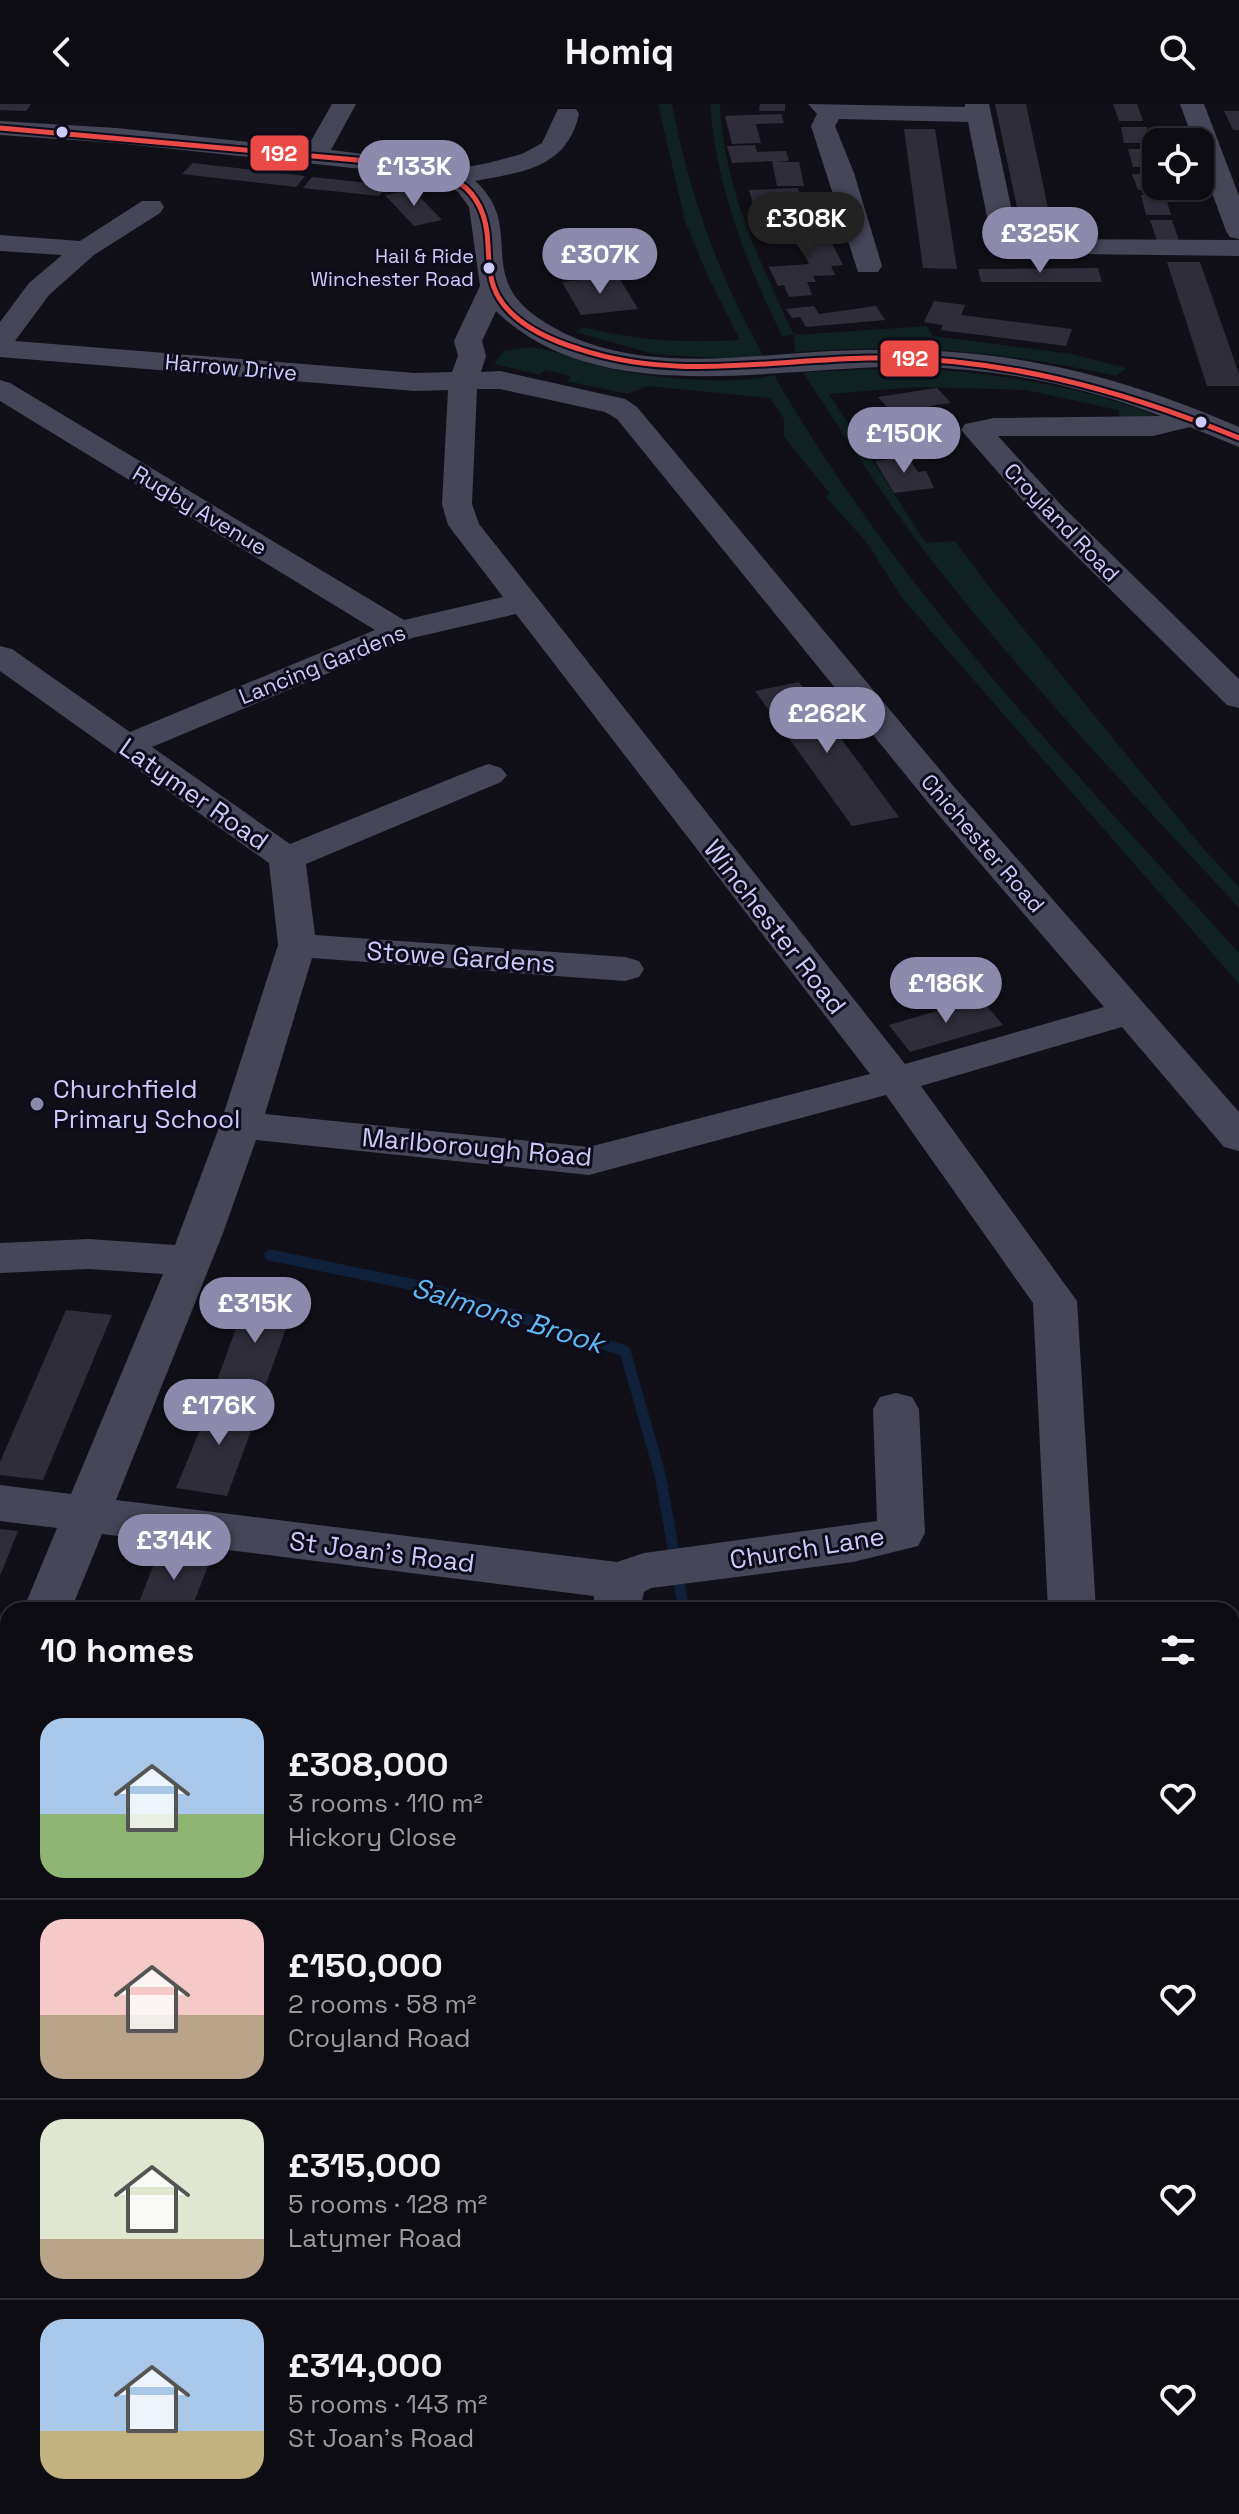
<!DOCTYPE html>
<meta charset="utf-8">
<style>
:root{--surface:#0d0c12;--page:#1b1a20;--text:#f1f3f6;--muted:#9a9b9f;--line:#2d2c32;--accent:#8b89ac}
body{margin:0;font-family:"Space Grotesk",sans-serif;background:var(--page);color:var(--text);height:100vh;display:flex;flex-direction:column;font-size:30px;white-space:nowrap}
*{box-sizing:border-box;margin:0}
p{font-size:26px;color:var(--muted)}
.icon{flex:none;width:44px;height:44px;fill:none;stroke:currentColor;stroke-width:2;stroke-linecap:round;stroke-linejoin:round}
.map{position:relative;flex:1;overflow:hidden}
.drawer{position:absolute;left:0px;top:1498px;width:1240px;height:912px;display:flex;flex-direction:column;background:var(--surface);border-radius:24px 24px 0 0;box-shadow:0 2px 6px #0004,0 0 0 2px var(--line)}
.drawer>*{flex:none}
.buttons{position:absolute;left:1142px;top:24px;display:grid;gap:16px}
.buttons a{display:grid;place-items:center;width:72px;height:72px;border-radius:16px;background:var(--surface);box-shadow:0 2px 6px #0004,0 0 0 2px var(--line);font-size:40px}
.price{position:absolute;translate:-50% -68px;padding:0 18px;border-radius:28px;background:var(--accent);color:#fff;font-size:26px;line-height:52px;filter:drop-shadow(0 2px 4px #0008)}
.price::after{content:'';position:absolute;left:50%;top:48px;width:24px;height:18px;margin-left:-12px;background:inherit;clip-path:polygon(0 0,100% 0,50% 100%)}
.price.on{background:#222;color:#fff}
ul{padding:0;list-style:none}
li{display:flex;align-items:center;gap:24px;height:200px;padding:0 40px}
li+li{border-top:2px solid var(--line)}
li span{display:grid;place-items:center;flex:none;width:224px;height:160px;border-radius:24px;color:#555}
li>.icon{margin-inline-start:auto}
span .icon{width:96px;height:96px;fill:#fffc;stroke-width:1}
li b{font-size:34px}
h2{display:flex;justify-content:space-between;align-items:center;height:96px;padding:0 40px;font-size:34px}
header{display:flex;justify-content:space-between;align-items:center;height:104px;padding:0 40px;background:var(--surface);font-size:36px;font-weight:600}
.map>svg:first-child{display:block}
.green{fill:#102121}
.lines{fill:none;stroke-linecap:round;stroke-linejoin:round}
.stream{stroke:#0f213a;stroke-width:11}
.building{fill:#2f2d3a}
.minor{fill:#454658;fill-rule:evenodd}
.bus-1-casing{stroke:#0e0c1b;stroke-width:9}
.bus-1{stroke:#ea4a46;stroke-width:5}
.bus-dot{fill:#cdcafb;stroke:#0e0c1b;stroke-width:3}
.poi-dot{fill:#8b89ac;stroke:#0e0c1b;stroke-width:3}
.labels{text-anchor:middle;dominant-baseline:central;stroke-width:6;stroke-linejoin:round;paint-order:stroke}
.far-bus-label{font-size:20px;fill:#cdcafb;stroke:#0e0c1b;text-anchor:end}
.far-street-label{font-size:22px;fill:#cdcafb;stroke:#0e0c1b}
.street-label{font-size:26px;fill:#cdcafb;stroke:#0e0c1b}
.poi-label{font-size:26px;fill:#cdcafb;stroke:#0e0c1b;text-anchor:start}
.water-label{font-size:28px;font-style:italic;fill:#60b8f3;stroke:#0e0c1b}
.line-badge{stroke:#0e0c1b;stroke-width:3}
.badge-label{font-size:22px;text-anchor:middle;font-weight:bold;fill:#fff}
</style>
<header><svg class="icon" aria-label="back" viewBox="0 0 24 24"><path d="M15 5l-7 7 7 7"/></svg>Homiq<svg class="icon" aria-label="search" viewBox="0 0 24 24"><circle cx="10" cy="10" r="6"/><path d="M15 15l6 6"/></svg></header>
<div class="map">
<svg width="1239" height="2410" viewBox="0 0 1239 2410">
<rect width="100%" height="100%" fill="#111018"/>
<!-- green -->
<g class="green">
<path d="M658 0H672C689 90 719 173 764 253L720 254 653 250 576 228 583 223C635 237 686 239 740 236L706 168 685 117Z"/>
<path d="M710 0H720C723 82 760 158 794 231L927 222 933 232 1072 250 1126 264 1116 272C1006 247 907 239 795 248L794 231 782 232C746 158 716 82 710 0Z"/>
<path d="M531 243C556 246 578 257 602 263 645 273 731 283 774 271 897 486 1073 665 1239 849V880L902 494 867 439 825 392 830 390 784 333V315L770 294 648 282 627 290 567 277 571 272 545 266 540 271 494 260 504 247Z"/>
<path d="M904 264C991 268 1071 280 1153 310L1154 313H1119L1118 306 1026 286 917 283 829 290 926 439 955 437 991 485 1202 743 1239 783V804C1140 697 1039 591 948 477 895 411 849 340 803 268Z"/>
</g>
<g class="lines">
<!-- stream -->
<path class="stream" d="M270 1151 429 1184 625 1247 660 1370 684 1506"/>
</g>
<!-- building -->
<g class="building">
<path d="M0 0H31L26 7 0 6Z"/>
<path d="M760 0H785V7H759Z"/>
<path d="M995 0H1026L1056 142 1025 141Z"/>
<path d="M1113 0H1137L1143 17H1119Z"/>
<path d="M1224 7H1239V26H1233Z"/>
<path d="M781 10 784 19 756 20 761 39 732 40 725 12Z"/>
<path d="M1121 23H1147L1150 39H1124Z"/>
<path d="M904 25H935L957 165 923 164Z"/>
<path d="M755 41 757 48 786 47 789 57 775 58H799L804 82H777L772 57 732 59 727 42Z"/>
<path d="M1128 45H1151L1156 63H1133Z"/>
<path d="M193 59 305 72 296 83 182 70Z"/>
<path d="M1132 70H1156V82H1164L1166 86H1138Z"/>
<path d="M312 73 387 81 379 92 303 84Z"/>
<path d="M798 84 802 96 776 97 782 114 758 115 749 86Z"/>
<path d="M413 86 442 116 414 122 385 91Z"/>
<path d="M1141 91H1165L1171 111H1146Z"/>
<path d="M1150 116H1172L1179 137H1157Z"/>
<path d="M819 123 825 133H829L843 161 831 162 835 171 813 172 816 178H807L812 191 789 193 784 181 778 182 769 163 809 160 797 135 774 136 769 126Z"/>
<path d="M1167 158H1200L1239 270V282H1207Z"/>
<path d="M1098 164 1102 178H981L978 165Z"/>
<path d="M618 172 638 205 581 211 562 178Z"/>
<path d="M934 197 965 201 961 211 1072 225 1066 242 941 226 943 221 924 218Z"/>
<path d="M814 202 819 210 876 202 885 216 806 223 800 213 792 214 786 205Z"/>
<path d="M937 284 951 299 930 302 950 329 918 334 910 325H906L878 293Z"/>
<path d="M908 353 918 368 926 367 934 384 894 389 875 357Z"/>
<path d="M799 578 868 671 899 713 852 722 755 587Z"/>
<path d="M980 894 1003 921 910 948 889 921Z"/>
<path d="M247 1194 295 1200 263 1288 215 1282Z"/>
<path d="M66 1206 112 1211 43 1376 0 1371V1358Z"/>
<path d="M214 1292 261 1300 227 1392 176 1384Z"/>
<path d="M0 1425 18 1427 0 1472Z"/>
<path d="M159 1447 211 1454 191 1506H136Z"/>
<path d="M0 1841 8 1842V2015L0 2014Z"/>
<path d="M0 2048 8 2049V2097L0 2096Z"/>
<path d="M0 2119 8 2120 6 2183H0Z"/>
</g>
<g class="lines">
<!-- minor -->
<g class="minor">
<path d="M332 0H356L331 46 413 56 451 66 488 59 522 50 542 39 558 5H576L579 10C567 64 523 68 475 77 526 122 475 170 537 213 622 273 735 252 832 247 876 245 921 245 965 249 1060 257 1152 285 1239 323V343L1190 323 1153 332H998L1062 402 1239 575V604L1227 601 1040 416 961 326 965 320 994 314 1161 312C1083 282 1002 265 918 263 785 259 602 310 496 207L482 237 486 252 481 268 500 267 625 295 637 303 956 685 1239 1008V1047L1224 1043 1122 923 921 982 1077 1197 1096 1506H1048L1033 1199 886 991 589 1071 256 1036 223 1129 116 1396 617 1458 644 1449 877 1417 873 1305 880 1293 896 1289 912 1293 919 1305 925 1429 918 1442 853 1458 651 1484 644 1488 640 1506H594V1492L102 1430 71 1506H23L57 1424 0 1417V1381L71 1390 163 1170 89 1165 0 1169V1139L89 1135 175 1141 220 1021 278 841 269 759 0 567V542L12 545 130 628 375 526 0 297V276L10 279 404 516 503 493 448 421 442 400 448 286 415 287 0 253V218L29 179 62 151 0 147V131L80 137 142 97H160L164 103 160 109 94 151 49 191 15 237 415 269 452 268 458 252 454 237 480 182 469 103 458 88 444 80 390 68 116 39 0 31V17L116 24 307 44ZM477 285H500L605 308 617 315 930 701 1104 903 905 960 479 420 472 400ZM516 510 870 970 589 1043 265 1010 312 854 625 877 639 873 644 865 639 857 625 853 315 831 306 760 501 678 507 671 501 664 489 660 477 664 290 740 152 643 412 534Z"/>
<path d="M808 0 965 3V0H989L1018 135 1239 136V152L997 149 993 143 968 18 839 15 835 22 854 69 882 162 878 168H858L811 22 817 10Z"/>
<path d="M1180 0H1204L1239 92V135L1230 133 1226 127 1200 56V38H1194Z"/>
<path d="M8 1582V1639L0 1641V1585Z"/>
<rect x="502" y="2402" width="64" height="8"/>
<path d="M1100 2402H1164L1165 2410H1101Z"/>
</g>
<!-- bus-1 casing -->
<g class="bus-1-casing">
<path id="bus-1" d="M0 24 390 59C445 67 486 76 488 141 489 159 489 178 499 194 515 220 550 236 579 245 674 277 771 256 868 254 998 252 1120 285 1239 334"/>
</g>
<!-- bus-1 -->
<use href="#bus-1" class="bus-1"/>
</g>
<!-- markers -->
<g class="bus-dot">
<circle cx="62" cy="28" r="7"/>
<circle cx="489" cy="164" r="7"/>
<circle cx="1201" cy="318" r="7"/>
</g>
<circle class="poi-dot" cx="37" cy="1000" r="8"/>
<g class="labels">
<!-- far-bus labels -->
<g class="far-bus-label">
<text x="474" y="152">Hail &amp; Ride<tspan x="474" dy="23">Winchester Road</tspan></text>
</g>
<!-- far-street labels -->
<g class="far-street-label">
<text transform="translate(231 263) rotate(5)">Harrow Drive</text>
<text transform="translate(200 406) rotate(31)">Rugby Avenue</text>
<text transform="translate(1062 418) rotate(46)">Croyland Road</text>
<text transform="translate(322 560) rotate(-22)">Lancing Gardens</text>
<text transform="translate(983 739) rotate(49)">Chichester Road</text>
</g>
<!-- street labels -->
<g class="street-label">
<text transform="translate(194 690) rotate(35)">Latymer Road</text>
<text transform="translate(775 823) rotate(52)">Winchester Road</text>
<text transform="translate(461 853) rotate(4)">Stowe Gardens</text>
<text transform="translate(477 1043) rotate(5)">Marlborough Road</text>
<text transform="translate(807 1444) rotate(-9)">Church Lane</text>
<text transform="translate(382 1448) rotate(7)">St Joan's Road</text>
</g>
<!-- poi labels -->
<g class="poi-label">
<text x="53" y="985">Churchfield<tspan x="53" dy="30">Primary School</tspan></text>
</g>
<!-- water labels -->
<g class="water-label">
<text transform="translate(508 1211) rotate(17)">Salmons Brook</text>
</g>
</g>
<g class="line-badge">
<rect x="249" y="30" width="61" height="38" rx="8" fill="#ea4a46"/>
<rect x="879" y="235" width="61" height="39" rx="8" fill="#ea4a46"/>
</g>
<g class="badge-label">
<text x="279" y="57">192</text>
<text x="910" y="262">192</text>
</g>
</svg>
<div class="buttons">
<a><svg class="icon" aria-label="locate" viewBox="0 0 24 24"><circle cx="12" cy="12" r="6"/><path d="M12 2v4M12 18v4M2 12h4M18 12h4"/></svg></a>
</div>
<b class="price" style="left:414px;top:104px">£133K</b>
<b class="price on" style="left:806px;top:156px">£308K</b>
<b class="price" style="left:1040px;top:171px">£325K</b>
<b class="price" style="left:600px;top:192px">£307K</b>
<b class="price" style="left:904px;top:371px">£150K</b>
<b class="price" style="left:827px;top:651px">£262K</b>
<b class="price" style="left:946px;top:921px">£186K</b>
<b class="price" style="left:255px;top:1241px">£315K</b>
<b class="price" style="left:219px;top:1343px">£176K</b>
<b class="price" style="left:174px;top:1478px">£314K</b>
<section class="drawer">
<h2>10 homes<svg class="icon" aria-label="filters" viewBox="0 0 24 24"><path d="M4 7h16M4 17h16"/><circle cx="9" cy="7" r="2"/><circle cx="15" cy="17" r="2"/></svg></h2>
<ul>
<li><span style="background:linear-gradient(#a9c7e8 60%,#8fb573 0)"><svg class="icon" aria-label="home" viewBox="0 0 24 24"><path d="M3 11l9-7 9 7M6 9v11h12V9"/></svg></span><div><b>£308,000</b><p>3 rooms · 110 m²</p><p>Hickory Close</p></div><svg class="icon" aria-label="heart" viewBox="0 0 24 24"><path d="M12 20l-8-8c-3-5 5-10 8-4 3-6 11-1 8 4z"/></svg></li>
<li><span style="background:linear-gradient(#f6c9c9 60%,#b9a48a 0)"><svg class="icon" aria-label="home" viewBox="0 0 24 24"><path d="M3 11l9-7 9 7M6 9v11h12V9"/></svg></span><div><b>£150,000</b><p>2 rooms · 58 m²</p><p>Croyland Road</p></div><svg class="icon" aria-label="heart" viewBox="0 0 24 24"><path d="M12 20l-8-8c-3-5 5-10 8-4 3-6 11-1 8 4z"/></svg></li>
<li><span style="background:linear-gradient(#dfe7d0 75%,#b9a48a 0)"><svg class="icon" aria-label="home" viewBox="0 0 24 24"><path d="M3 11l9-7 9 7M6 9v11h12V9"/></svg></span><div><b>£315,000</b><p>5 rooms · 128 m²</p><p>Latymer Road</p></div><svg class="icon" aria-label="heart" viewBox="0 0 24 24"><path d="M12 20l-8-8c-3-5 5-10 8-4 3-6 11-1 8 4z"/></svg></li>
<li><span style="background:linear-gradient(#a9c7e8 70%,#c2b280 0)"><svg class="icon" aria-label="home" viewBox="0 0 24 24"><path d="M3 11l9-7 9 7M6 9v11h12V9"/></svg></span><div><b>£314,000</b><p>5 rooms · 143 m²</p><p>St Joan's Road</p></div><svg class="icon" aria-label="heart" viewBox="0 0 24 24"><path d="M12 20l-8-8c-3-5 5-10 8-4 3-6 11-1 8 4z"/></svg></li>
</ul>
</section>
</div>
